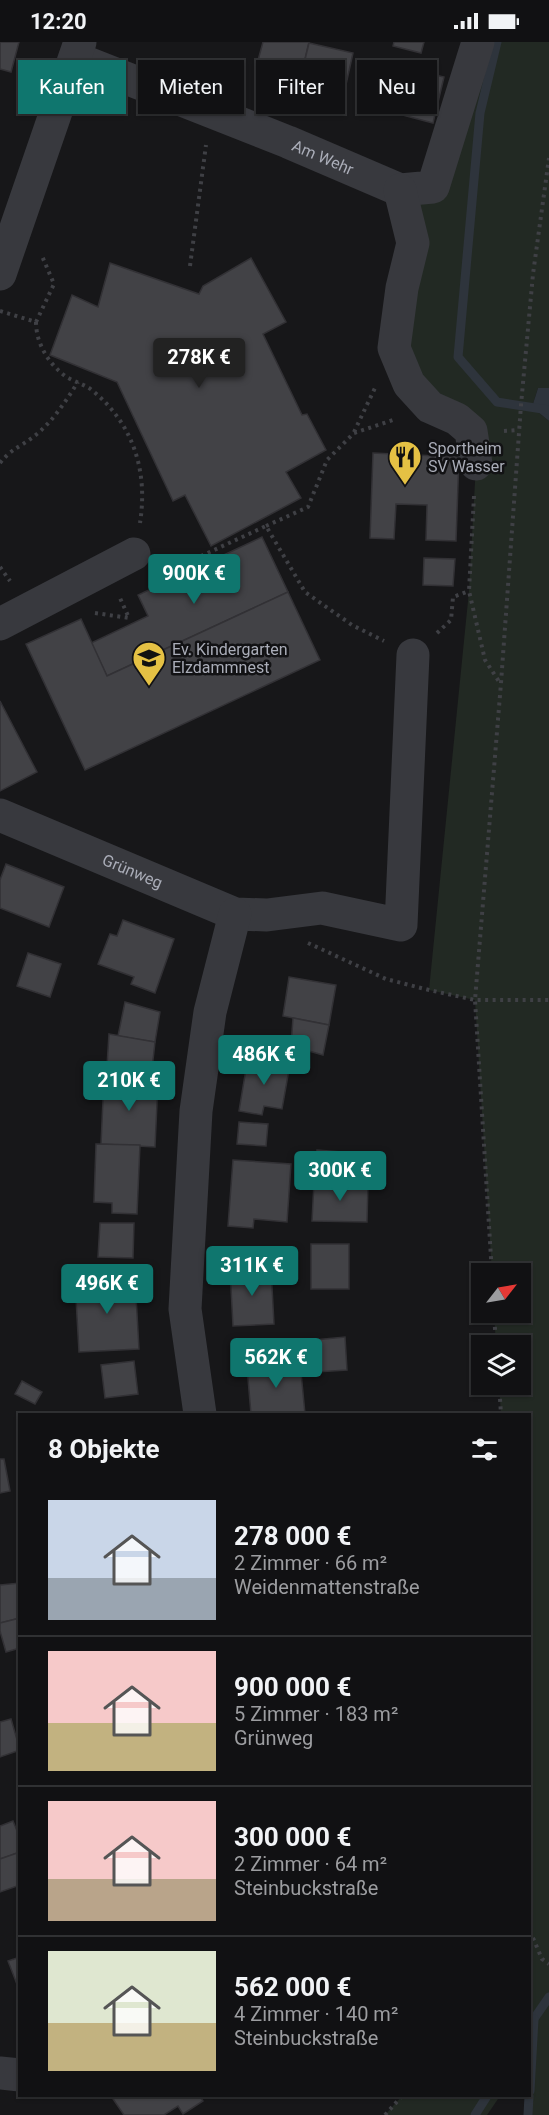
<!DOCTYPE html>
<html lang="de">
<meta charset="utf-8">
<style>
:root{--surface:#111113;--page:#1e1f21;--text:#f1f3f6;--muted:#9c9da0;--line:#303133;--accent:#0f766e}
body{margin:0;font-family:Roboto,sans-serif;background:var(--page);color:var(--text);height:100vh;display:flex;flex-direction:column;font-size:22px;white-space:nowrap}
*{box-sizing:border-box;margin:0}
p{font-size:20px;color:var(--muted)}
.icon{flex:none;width:33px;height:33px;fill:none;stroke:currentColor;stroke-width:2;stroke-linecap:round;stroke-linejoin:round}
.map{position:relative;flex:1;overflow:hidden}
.drawer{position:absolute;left:18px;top:1371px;width:513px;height:684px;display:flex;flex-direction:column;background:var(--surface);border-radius:0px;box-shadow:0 2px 4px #0004,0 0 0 2px var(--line)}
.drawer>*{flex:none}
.banner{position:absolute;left:18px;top:18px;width:513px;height:54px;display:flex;gap:12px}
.needle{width:39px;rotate:59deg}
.buttons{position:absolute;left:471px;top:1221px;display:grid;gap:12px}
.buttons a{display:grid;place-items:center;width:60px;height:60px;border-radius:0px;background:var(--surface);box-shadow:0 2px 4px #0004,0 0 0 2px var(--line);font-size:30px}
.price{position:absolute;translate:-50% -51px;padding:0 14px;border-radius:6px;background:var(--accent);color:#fff;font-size:20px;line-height:39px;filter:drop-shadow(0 2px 3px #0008)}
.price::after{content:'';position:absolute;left:50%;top:36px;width:18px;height:14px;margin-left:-9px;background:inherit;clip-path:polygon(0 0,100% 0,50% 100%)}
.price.active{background:#222;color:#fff}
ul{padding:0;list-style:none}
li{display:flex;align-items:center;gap:18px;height:150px;padding:0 30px}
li+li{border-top:2px solid var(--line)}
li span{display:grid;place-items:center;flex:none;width:168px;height:120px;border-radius:0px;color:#555}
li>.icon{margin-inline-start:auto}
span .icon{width:72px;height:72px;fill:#fffc;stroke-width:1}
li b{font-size:26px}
h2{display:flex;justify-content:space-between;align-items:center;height:72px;padding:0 30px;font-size:26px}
.pill{padding:0 21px;border-radius:0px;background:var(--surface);box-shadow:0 2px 4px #0004,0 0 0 2px var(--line);font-size:21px;line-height:54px}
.pill.active{background:var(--accent);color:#fff}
.status{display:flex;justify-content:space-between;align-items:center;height:42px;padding:0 30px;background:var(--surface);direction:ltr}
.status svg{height:16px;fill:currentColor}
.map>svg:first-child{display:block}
.green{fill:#222923}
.water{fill:#2e343c}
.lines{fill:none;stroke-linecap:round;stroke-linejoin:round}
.stream{stroke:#2e343c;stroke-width:9}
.building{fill:#424246;stroke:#323135;stroke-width:1.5}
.path{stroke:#3f4045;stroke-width:4;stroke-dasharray:3 4.5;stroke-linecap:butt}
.minor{stroke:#38393e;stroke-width:33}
.labels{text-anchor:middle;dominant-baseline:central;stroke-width:5;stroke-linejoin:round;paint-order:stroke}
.street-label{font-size:16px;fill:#aaadb8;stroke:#121214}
.poi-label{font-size:16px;fill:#aaadb8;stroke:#121214;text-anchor:start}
</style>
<div class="status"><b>12:20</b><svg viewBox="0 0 49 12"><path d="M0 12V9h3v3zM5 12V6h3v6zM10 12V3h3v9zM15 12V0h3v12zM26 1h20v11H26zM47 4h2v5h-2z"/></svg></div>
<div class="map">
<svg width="549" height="2073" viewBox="0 0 549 2073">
<rect width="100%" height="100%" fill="#171719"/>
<!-- green -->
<g class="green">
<path d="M478 0H549V346H538L532 365 549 379V2073H528V2059L521 2054H530V1372H501L499 1343 520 1342V1304L496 1303 494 1271 520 1270V1232L492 1231 475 958 429 948 469 549 476 422 430 365 398 279 400 148 433 144Z"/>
<path d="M402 2054H500L487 2073H385Z"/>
</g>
<!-- water -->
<path class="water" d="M538 346H549V379L532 365Z"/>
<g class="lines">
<!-- stream -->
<g class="stream">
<path d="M497 0 480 71 458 315 497 360 549 368"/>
<path d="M531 1981 549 1955"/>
<path d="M530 2049 534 1977"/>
<path d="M475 2073 487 2054"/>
<path d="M528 2073 529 2054"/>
</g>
</g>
<!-- building -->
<g class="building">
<path d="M0 0H19L11 30 0 27Z"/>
<path d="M263 0H309L301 34 257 22Z"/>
<path d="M394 0H424L421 11 393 4Z"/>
<path d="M309 1 353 11 341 65 296 55Z"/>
<path d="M402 25 444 35 433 81 391 70Z"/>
<path d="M251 216 286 280 263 292 302 373 307 372 326 408 286 430 301 456 211 504 185 453 173 459 117 340 50 313 72 253 98 265 110 221 199 252 203 244Z"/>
<path d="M373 411 459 415 456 499 426 498 427 463 396 462 394 497 370 496Z"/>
<path d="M262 495 288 550 107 634 91 601 148 574 138 553Z"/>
<path d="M424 516 455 517 453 544 423 543Z"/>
<path d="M288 550 320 618 85 728 26 602 81 577 107 634Z"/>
<path d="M0 659 37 730 0 749Z"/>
<path d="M6 822 64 845 49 885 0 866V838Z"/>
<path d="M123 878 174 897 155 951 131 942 134 935 98 922 110 892 117 894Z"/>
<path d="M28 911 61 922 50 955 17 944Z"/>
<path d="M289 935 336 943 329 983 283 974Z"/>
<path d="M125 960 160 970 155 1000 118 994Z"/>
<path d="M293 976 329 983 323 1013 291 1004Z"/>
<path d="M109 992 155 1000 152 1027 107 1024Z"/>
<path d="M248 1015 290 1022 282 1067 264 1064 262 1073 239 1069Z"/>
<path d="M104 1035 158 1039 155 1105 101 1102Z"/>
<path d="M239 1080 268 1082 266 1104 237 1102Z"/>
<path d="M96 1102 140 1103 137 1172 112 1171V1161L94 1160Z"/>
<path d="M317 1108 353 1111 349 1141 314 1140Z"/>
<path d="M233 1118 291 1122 287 1180 254 1177 253 1186 228 1184Z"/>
<path d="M314 1140 368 1141 367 1180 312 1179Z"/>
<path d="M100 1181H134L133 1216 98 1215Z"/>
<rect x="311" y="1202" width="38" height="45"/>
<path d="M271 1226 274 1282 233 1284 230 1227Z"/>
<path d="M135 1236 139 1307 79 1310 75 1239Z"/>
<path d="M345 1295 347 1328 316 1330 314 1298Z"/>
<path d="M134 1319 138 1352 105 1356 101 1323Z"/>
<path d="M300 1320 305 1372H251L247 1325Z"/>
<path d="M22 1339 42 1350 35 1362 15 1352Z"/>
<path d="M0 1417H4L10 1449 0 1451Z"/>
<path d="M20 1541V1576L0 1581V1543Z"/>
<path d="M20 1576V1606L6 1610 0 1589V1581Z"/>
<path d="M11 1677 20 1708 0 1715V1680Z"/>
<path d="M13 1779 20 1796V1810L0 1817V1784Z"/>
<path d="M20 1810V1843L0 1850V1817Z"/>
<path d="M20 1915V1950L8 1919Z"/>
<path d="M111 2054H200L203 2059 183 2072 178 2064 164 2073H124Z"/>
</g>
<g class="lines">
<!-- path -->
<g class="path">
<path d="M190 224 206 103"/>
<path d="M0 269 36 280C36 301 48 321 65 334 74 340 85 342 93 349 134 383 148 430 140 481"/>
<path d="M36 280 54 242 42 214"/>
<path d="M504 389 519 388"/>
<path d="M354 390 375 346"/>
<path d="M0 421C12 406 19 406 33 395 52 381 65 360 78 340"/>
<path d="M474 454 469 549 485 618 500 641"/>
<path d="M266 484 308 465 327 418 354 391 396 377"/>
<path d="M0 525 10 539"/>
<path d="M160 533 266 484 305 550 352 583 384 599"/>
<path d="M95 571 129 576 120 556"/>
<path d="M437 591 451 578 453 555 469 549"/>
<path d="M308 901 386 937 429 948 475 958H549"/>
<path d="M492 1232 475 958 501 641 521 363 533 232 549 116"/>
<path d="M494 1270 496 1304"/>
<path d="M499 1342 501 1372"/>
<path d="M530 1889 542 1917 549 1922"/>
<path d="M385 2073 402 2054"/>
</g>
<!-- minor -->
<g class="minor">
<path id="s1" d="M75 16 288 100 400 148 433 145 478 0"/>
<path d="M400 148 413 201 402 246 394 306 409 342 430 365 457 377 471 389 476 422"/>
<path d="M0 232 80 0"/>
<path d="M0 582 134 512"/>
<path id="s2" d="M0 773 235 872 267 873 322 866 401 883 413 613"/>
<path d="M200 1372 185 1267 196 1069 210 970 235 872"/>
<path d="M0 2031 20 2033"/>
</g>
</g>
<!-- icons -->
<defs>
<g id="restaurant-pin" transform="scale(1.725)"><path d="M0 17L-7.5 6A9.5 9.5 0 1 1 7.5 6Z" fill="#e5c144" stroke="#121214"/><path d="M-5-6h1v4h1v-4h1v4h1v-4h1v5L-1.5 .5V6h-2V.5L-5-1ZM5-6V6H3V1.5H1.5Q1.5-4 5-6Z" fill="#111"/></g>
<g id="school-pin" transform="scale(1.725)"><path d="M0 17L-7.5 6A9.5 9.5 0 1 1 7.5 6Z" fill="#e5c144" stroke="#121214"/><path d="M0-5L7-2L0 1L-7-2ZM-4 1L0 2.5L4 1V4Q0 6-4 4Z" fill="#111"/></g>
</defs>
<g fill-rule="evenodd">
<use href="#restaurant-pin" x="405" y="415"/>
<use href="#school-pin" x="149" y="616"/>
</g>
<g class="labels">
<!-- street labels -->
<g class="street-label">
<text stroke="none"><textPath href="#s1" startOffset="267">Am Wehr</textPath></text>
<text stroke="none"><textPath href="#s2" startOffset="144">Grünweg</textPath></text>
</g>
<!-- poi labels -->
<g class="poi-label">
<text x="428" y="406">Sportheim<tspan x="428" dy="18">SV Wasser</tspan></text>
<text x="172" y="607">Ev. Kindergarten<tspan x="172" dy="18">Elzdammnest</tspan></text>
</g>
</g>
</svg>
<div class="buttons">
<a><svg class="needle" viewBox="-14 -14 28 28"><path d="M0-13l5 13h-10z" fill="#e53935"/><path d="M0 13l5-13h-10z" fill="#9c9da0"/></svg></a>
<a><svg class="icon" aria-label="layers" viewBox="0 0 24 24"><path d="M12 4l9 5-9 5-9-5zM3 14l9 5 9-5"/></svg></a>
</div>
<b class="price active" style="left:199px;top:347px">278K €</b>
<b class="price" style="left:194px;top:563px">900K €</b>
<b class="price" style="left:264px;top:1044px">486K €</b>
<b class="price" style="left:129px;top:1070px">210K €</b>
<b class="price" style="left:340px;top:1160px">300K €</b>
<b class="price" style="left:252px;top:1255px">311K €</b>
<b class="price" style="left:107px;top:1273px">496K €</b>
<b class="price" style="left:276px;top:1347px">562K €</b>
<div class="banner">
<a class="pill active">Kaufen</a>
<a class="pill">Mieten</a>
<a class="pill">Filter</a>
<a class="pill">Neu</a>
</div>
<section class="drawer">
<h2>8 Objekte<svg class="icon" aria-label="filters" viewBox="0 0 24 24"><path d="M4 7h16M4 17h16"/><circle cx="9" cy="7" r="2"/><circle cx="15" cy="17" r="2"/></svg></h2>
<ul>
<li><span style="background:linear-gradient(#c9d6e8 65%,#9aa5b1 0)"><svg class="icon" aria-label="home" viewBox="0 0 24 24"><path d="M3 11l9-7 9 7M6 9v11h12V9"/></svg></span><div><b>278 000 €</b><p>2 Zimmer · 66 m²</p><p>Weidenmattenstraße</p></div></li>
<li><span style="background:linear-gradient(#f6c9c9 60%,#c2b280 0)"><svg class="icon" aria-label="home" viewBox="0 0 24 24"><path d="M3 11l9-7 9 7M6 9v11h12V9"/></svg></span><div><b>900 000 €</b><p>5 Zimmer · 183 m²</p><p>Grünweg</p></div></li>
<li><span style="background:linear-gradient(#f6c9c9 65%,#b9a48a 0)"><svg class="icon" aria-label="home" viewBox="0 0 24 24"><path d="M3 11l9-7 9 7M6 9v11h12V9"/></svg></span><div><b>300 000 €</b><p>2 Zimmer · 64 m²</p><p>Steinbuckstraße</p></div></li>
<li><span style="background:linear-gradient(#dfe7d0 60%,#c2b280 0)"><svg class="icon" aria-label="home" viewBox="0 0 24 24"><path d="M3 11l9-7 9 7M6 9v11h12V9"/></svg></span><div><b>562 000 €</b><p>4 Zimmer · 140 m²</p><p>Steinbuckstraße</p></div></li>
</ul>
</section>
</div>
